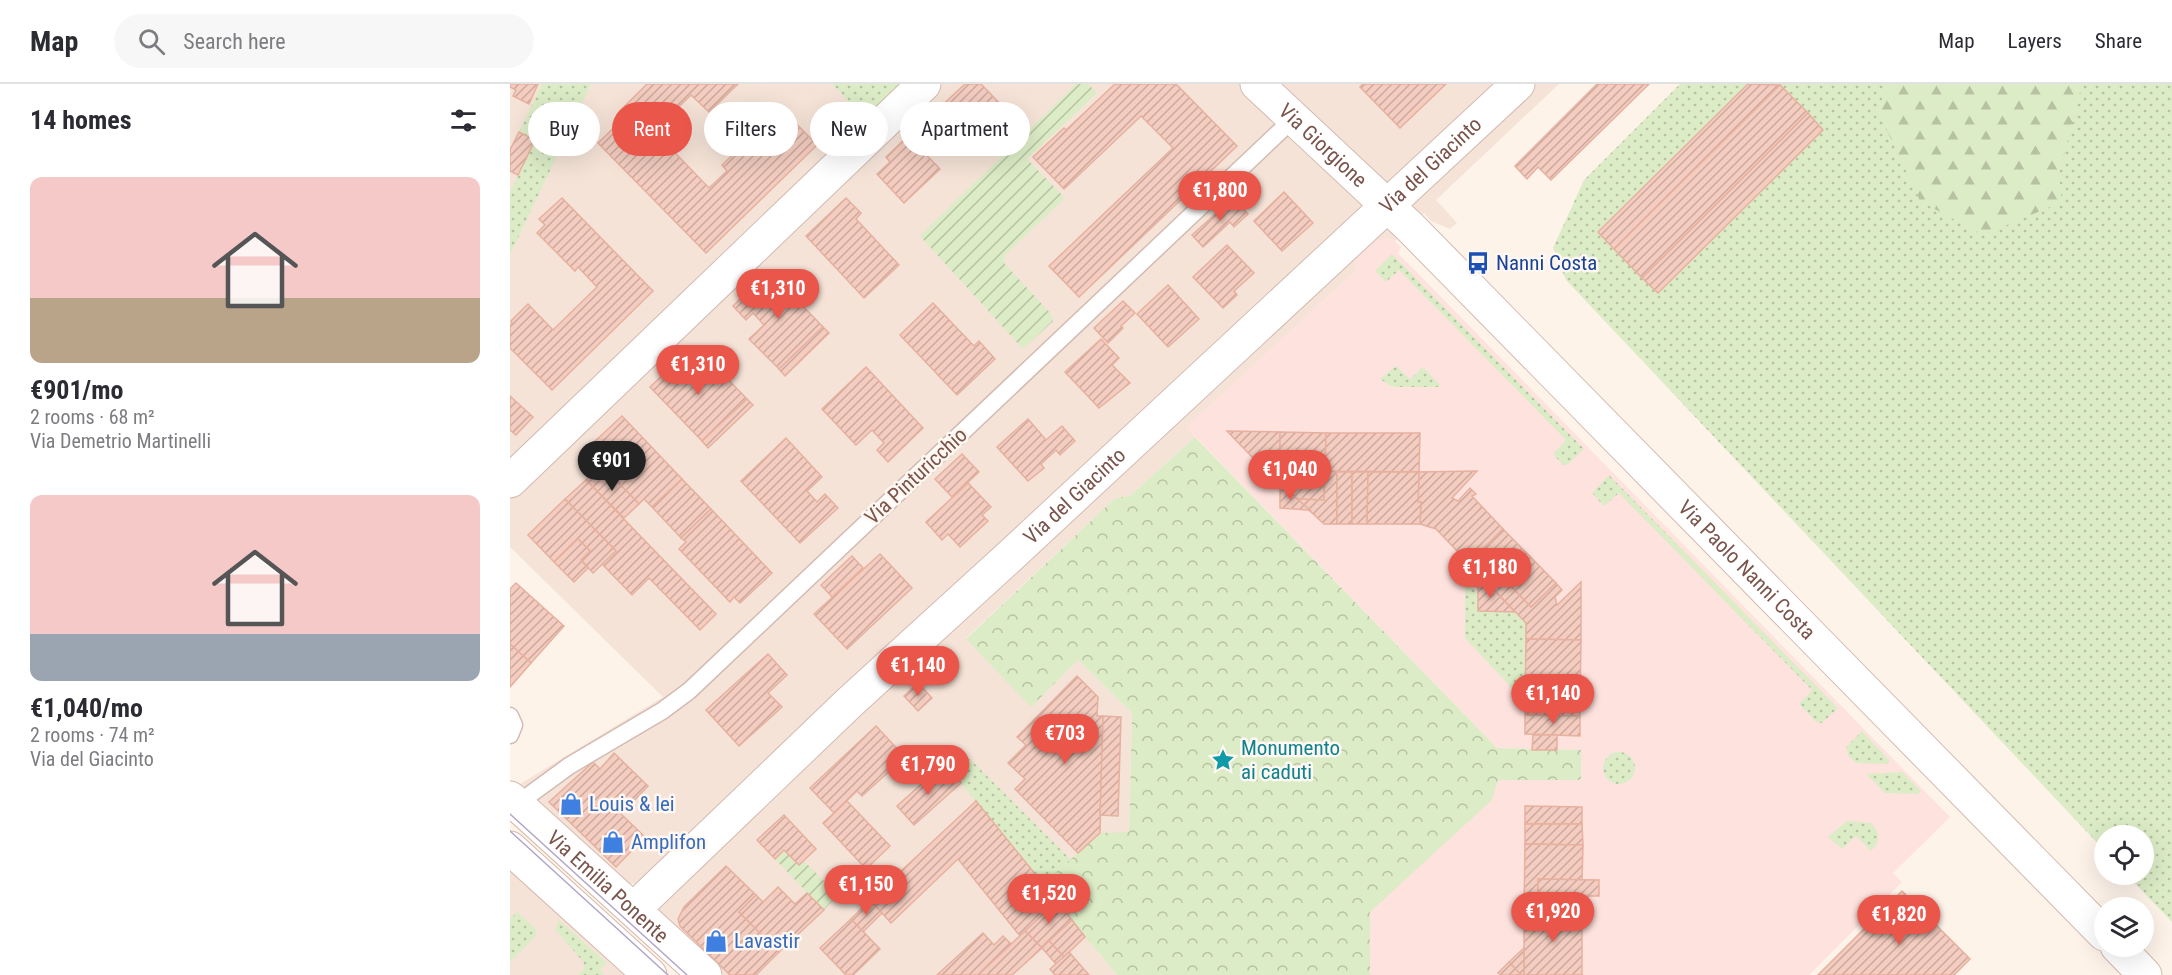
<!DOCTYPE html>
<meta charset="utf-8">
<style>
:root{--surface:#fff;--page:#f7f7f7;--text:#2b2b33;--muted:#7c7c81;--line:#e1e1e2;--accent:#eb564b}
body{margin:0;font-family:"Roboto Condensed",sans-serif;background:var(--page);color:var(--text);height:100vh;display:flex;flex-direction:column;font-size:22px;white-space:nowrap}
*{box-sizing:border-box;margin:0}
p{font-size:20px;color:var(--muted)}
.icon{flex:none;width:33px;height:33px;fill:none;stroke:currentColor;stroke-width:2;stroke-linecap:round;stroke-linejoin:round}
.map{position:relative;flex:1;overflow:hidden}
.side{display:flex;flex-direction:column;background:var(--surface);width:510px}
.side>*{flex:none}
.banner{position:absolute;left:18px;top:18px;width:570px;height:54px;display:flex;gap:12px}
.fabs{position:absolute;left:1584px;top:741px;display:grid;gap:12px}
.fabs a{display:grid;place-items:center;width:60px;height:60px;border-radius:50%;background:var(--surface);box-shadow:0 6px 24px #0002;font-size:30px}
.price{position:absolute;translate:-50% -51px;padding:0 14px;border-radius:21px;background:var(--accent);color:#fff;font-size:20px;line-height:39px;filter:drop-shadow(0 2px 3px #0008)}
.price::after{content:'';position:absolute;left:50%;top:36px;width:18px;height:14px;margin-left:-9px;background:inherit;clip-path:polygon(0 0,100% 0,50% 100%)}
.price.active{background:#222;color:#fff}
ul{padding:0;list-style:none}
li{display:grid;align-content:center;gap:12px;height:318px;padding:0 30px}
li span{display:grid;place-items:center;height:186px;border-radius:12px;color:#555}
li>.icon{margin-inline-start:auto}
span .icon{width:108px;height:108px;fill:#fffc;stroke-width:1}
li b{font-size:26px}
h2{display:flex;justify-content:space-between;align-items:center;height:72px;padding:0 30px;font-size:26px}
.pill{padding:0 21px;border-radius:27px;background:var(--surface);box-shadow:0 6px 24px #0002;font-size:21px;line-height:54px}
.pill.active{background:var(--accent);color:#fff}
header{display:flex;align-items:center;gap:36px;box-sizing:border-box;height:84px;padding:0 30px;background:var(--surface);border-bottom:2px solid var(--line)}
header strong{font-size:28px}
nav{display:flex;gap:33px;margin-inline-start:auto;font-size:21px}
.search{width:420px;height:54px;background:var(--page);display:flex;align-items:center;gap:15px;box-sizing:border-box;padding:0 21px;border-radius:33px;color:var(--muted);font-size:22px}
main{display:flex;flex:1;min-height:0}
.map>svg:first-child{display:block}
.residential{fill:#f5e3d7}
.commercial{fill:#fee2dd}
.grass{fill:url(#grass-dots)}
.forest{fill:url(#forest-firs)}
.park{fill:url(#park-crowns)}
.garden{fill:url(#garden-furrows)}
.building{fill:url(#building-hatch);stroke:#e7b09f;stroke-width:1.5}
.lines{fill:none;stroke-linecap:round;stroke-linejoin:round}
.service-casing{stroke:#d3bbb1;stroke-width:19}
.minor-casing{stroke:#d3bbb1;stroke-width:35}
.secondary-casing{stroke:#d6baad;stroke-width:35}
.service{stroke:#fff;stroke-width:16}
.minor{stroke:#fff;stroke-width:33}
.secondary{stroke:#fff;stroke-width:33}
.tram{stroke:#b3a6c9;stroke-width:1.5}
.labels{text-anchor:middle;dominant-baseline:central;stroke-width:5;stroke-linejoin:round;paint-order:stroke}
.street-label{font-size:21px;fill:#7a544b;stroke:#fff7f1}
.transit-label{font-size:21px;fill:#164399;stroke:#fff7f1;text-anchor:start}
.culture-label{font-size:21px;fill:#0d838f;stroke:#fff7f1;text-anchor:start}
.shop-label{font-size:21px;fill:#366cbe;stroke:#fff7f1;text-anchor:start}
</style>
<header>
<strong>Map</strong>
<div class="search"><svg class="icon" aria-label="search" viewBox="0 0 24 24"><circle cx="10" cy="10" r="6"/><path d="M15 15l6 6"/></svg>Search here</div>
<nav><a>Map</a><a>Layers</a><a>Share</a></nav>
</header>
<main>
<section class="side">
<h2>14 homes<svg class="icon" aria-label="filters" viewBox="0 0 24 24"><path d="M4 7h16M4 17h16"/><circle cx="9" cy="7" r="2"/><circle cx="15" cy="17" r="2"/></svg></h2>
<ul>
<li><span style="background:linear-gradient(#f6c9c9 65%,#b9a48a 0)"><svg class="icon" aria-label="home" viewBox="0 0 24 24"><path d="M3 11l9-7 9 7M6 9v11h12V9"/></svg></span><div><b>€901/mo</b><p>2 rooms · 68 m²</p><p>Via Demetrio Martinelli</p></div></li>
<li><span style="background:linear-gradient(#f6c9c9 75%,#9aa5b1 0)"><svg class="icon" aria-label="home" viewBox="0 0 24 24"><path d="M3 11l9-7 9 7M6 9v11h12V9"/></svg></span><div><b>€1,040/mo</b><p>2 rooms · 74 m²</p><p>Via del Giacinto</p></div></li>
</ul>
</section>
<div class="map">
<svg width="1662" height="891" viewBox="0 0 1662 891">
<defs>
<pattern id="grass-dots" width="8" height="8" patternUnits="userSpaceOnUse" patternTransform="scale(1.5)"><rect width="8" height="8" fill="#dcecc6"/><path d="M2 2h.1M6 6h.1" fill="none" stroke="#b7c2a3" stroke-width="1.8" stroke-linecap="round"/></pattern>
<pattern id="forest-firs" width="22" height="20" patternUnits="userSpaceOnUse" patternTransform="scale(1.5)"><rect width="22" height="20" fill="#dcecc6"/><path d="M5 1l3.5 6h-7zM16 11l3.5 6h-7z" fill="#b7c2a3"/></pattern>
<pattern id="park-crowns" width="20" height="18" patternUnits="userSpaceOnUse" patternTransform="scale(1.5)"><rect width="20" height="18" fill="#dcecc6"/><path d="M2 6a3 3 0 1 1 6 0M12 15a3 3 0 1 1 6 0" fill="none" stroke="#b7c2a3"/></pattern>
<pattern id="garden-furrows" width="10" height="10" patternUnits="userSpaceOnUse" patternTransform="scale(1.5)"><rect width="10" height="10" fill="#dcecc6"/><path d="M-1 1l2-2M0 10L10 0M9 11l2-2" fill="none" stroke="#b7c2a3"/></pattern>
<pattern id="building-hatch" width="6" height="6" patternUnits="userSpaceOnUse" patternTransform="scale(1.5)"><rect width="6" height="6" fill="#f4cdc0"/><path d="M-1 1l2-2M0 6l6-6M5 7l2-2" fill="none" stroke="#cba99e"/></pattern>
</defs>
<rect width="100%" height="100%" fill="#fdf3e9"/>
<!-- residential -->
<g class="residential">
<path d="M0 0H1049L926 116 947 139 940 145 921 137 914 129 885 157 876 154 846 174 844 188 677 343 685 353 621 411 604 415 456 554 521 622 568 576 622 629 619 749H590L533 800 607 891H214L148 829 126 802 123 799 120 801 10 700 153 613 0 463Z"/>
<path d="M0 782 120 891H0Z"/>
</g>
<!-- commercial -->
<path class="commercial" d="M876 154 885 157 891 163 888 169 1440 733 1383 789 1392 798 1299 891H860L859 828 988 696H1070V666L987 664 676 343 844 188 845 174 862 158Z"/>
<!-- grass -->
<g class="grass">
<path d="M32 0H81L0 171V108L25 56 9 48Z"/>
<path d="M322 0H394L357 36Z"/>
<path d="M1170 0H1662V838L1617 791 1634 790V752H1594V766L1056 196 1043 164 1074 96Z"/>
<path d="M882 170 1074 365 1057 381 1052 380 1043 370 1056 356 889 186 876 198 865 187Z"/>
<path d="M886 282 900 295 913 283 930 301 928 303H888L881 302 870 295Z"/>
<path d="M1099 391 1328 624 1312 639 1306 638 1289 620 1302 606 1109 409 1094 422 1082 409Z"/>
<path d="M955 498 968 509V527L1005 528 1016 539 1015 618 955 554Z"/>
<path d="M1352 647 1380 677 1377 680 1346 679 1338 671 1336 663Z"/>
<circle cx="1109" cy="684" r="16"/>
<path d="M444 671 452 672 461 676 587 802V867L433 677Z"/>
<path d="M1392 688 1411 707 1408 710 1375 709 1356 690Z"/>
<path d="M1337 737 1361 739C1370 749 1371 758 1361 767L1346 752 1332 765 1318 753Z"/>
<path d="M7 828 26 845V852L0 878V835Z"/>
<path d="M49 836 97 879 90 886 94 891H68L74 885V879L45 845Z"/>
</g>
<!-- forest -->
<path class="forest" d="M1380 0H1572L1549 90 1552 118 1473 151 1410 117 1367 25Z"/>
<!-- park -->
<path class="park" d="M685 353 987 664 1071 666V696H988L982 716 860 828V891H607L533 800 590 749 619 748 622 629 568 576 521 623 456 555 604 415 621 411Z"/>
<!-- garden -->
<g class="garden">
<path d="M566 0H578L587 9 517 75 555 114 494 172 495 180 541 230 543 237 513 265 410 152Z"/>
<path d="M274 766 288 781 294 777 328 811 314 826 265 775Z"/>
</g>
<!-- building -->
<g class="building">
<path d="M0 0H28L19 20 3 12 6 6 0 3Z"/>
<path d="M137 0H228L199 28 181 11 144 47 199 104 217 87 212 81 271 24 307 61 196 169 88 59 119 29 113 24Z"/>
<path d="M455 0H471L496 26 460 60 427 26Z"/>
<path d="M605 0H666L727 62 569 213 539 182 663 64 631 32 554 105 523 73 554 44 556 46Z"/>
<path d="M853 0H936L890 44 850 3Z"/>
<path d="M1087 0H1139L1041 96 1028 83 1017 95 1005 82Z"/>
<path d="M1238 0 1270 1 1104 165 1088 148Z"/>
<path d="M1270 1 1298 29 1132 194 1104 165Z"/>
<path d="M1298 29 1313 46 1148 209 1132 194Z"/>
<path d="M9 48 25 56 8 91 0 87V66Z"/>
<path d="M398 52 430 85 394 119 367 90 380 78 376 73Z"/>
<path d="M774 108 803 139 772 167 744 137Z"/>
<path d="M52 114 143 207 42 306 0 264V242L2 239 1 237 18 220 43 246 87 203 68 183 65 187 27 149 35 141 29 135Z"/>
<path d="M336 114 351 129 346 135 389 181 354 214 296 152Z"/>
<path d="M723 114 738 130 724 143 720 138 693 163 682 151Z"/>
<path d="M717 161 744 189 724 207 727 211 713 224 683 193Z"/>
<path d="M259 187 313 243 269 285 239 255 254 241 243 229 236 236 223 222Z"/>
<path d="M658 201 689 235 658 263 627 230Z"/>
<path d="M613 217 625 229 611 242 613 244 598 259 584 244Z"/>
<path d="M423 219 464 262 469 257 485 275 447 311 390 251Z"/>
<path d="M313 243 319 249 275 292 269 285Z"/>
<path d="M591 255 609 274 602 281 620 299 589 324 555 288Z"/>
<path d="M176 269 199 293 208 285 237 315 192 357 140 303Z"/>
<path d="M356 283 413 344 378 378 367 366 374 359 362 346 346 361 312 325Z"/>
<path d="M0 312 23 333 6 351 0 346Z"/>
<path d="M237 315 243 321 198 364 192 357Z"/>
<path d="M112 332 172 395 142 423 134 415 129 420 83 373 90 367 83 359Z"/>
<path d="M518 335 536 356 552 342 565 357 550 371 546 366 531 380 534 384 518 397 487 363Z"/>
<path d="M717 347 770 348V402Z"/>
<path d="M770 348 816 349 814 416 787 415 773 403 770 402Z"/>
<path d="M816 349H910L909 388 815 387Z"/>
<path d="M276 354 312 393 297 407 307 418 315 410 328 424 290 459 231 397Z"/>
<path d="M452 370 469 388 442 413 425 395Z"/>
<path d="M91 381 129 420 114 434 76 396Z"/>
<path d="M815 387 827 388V440H814L787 415 814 416Z"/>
<path d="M967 387 942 414 948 417 960 404 966 410 962 412 993 445 969 469 1021 523 1046 499 1052 506 1045 513 1047 521 1071 498V556L1016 555V539L926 445 910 440 911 418H908L909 388Z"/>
<rect x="827" y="388" width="15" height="52"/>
<path d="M842 388H858L857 440H842Z"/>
<path d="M858 388H909L908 418H911L910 440H857Z"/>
<path d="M172 395 201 425 171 454 142 423Z"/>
<path d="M76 396 206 530 190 546 139 494 122 511 92 480 106 467 55 415Z"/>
<path d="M458 399 481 423 472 431 478 437 450 463 438 450 432 456 416 438Z"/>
<path d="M770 402 773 403 800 426 770 424Z"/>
<path d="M55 415 106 467 83 489 71 476 80 467 68 455 44 478 18 451Z"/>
<path d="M201 425 262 489 230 519 224 513 220 518 169 465 176 458 171 454Z"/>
<path d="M993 445 1046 499 1021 523 969 469Z"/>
<path d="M68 455 80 467 71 476 78 484 64 498 44 478Z"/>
<path d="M370 470 402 504 337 565 304 530Z"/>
<path d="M342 472 353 484 322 513 311 501Z"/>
<path d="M968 490 1005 528 968 527Z"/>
<path d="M6 499 54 542 21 579 0 560V505Z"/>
<path d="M1016 555 1071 556 1070 619 1015 618Z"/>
<path d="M0 560 21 579 0 603Z"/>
<path d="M258 570 277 591 258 609 272 623 229 662 196 626Z"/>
<path d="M567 592 588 613 587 632H593L590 749 568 769 505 705 515 695 498 679 516 661 507 653Z"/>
<path d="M408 599 422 614 408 627 394 612Z"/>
<path d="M1015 618 1070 619V632L1015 631Z"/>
<path d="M1015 631 1070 632V652L1015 650Z"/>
<path d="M593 632 611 633 608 732 590 731Z"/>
<path d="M366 642 395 673 352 712 347 707 324 729 300 704Z"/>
<path d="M1023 651H1047V666H1022Z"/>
<path d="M104 669 138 702 111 730 135 753 106 783 39 718 83 678 90 685Z"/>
<path d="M439 685 451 699 404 741 387 722 426 687 430 693Z"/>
<path d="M337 717 380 762 356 785 313 739Z"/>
<path d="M466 717 547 817 510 852 448 775 381 839 360 816Z"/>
<path d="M1015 722 1072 723V740H1015Z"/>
<path d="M274 731 306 765 289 781 274 766 265 775 247 756Z"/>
<path d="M1015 740H1072L1073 761 1015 760Z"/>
<path d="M1015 760 1073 761 1072 796 1028 795 1027 827H1014Z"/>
<path d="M216 782 246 811 229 828 269 868 246 891H220L170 842 168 835 174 823Z"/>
<path d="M1028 795 1089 796V812H1078V830L1028 829Z"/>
<path d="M268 803 285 820 297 809 314 826 269 868 229 828 246 811 253 818Z"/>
<path d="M1392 807 1460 875 1444 891H1308Z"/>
<path d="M360 816 372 829 353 848 341 835Z"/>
<path d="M547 817 562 836 532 864 515 847Z"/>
<path d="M1014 827 1072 829V891H1014Z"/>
<path d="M341 835 370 865 343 891H336L310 864Z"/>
<path d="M562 836 575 853 554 873 539 857Z"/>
<path d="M515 847 532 864 502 891H468Z"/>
<path d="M473 849 484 861 493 852 501 860 468 891H427Z"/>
<path d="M539 857 554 873 546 880 532 864Z"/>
<path d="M1014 864V891H1011L999 878Z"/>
<path d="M559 868 579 891H545L540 885Z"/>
<path d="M999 878 1011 891H991L988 889Z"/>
</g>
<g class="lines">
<!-- service casing -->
<g class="service-casing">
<g id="service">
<path d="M0 632 4 641 0 651"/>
<path d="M7 720 59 682 152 627 179 607 783 35"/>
</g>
</g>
<!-- minor casing -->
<g class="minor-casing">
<g id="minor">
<path id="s1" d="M747 0 900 143 1594 850"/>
<path d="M0 397 414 0"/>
<path id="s2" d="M124 825 340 618 498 474 1008 0"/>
<path d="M1607 862 1635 891"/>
</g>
</g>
<!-- secondary casing -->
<g class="secondary-casing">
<g id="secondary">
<path id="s3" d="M0 714 195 891"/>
<path d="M0 764 140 891"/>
</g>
</g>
<!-- service -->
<use href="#service" class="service"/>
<!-- minor -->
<use href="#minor" class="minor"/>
<!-- secondary -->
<use href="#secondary" class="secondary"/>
<!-- tram -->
<g class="tram">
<path d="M0 730 177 891"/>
<path d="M0 747 158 891"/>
</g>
</g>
<!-- icons -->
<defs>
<g id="bus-bare" transform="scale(1.8)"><path d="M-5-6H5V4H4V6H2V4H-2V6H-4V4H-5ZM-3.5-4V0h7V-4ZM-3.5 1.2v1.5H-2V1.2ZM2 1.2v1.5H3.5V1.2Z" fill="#1a4fb4" stroke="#fff7f1" stroke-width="2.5" paint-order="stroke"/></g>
<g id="sight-bare" transform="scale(1.8)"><path d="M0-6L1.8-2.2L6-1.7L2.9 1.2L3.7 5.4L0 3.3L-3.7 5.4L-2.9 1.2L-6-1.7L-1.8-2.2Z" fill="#0f9aa8" stroke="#fff7f1" stroke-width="2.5" paint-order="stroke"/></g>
<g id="shop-bare" transform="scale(1.8)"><path d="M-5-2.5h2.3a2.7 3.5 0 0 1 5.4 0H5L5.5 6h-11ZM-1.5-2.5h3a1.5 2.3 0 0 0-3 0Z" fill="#3f7fe0" stroke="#fff7f1" stroke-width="2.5" paint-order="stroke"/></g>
</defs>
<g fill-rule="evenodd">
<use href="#bus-bare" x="968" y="179"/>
<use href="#sight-bare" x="713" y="676"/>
<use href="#shop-bare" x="61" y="720"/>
<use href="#shop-bare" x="103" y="758"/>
<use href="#shop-bare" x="206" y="857"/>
</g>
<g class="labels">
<!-- street labels -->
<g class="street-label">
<text stroke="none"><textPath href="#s1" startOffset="90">Via Giorgione</textPath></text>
<text stroke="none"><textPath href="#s2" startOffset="1090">Via del Giacinto</textPath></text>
<text transform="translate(406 392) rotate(-43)">Via Pinturicchio</text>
<text stroke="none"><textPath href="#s2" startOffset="604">Via del Giacinto</textPath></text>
<text stroke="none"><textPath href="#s1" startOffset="690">Via Paolo Nanni Costa</textPath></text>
<text stroke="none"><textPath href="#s3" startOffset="132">Via Emilia Ponente</textPath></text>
</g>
<!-- transit labels -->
<g class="transit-label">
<text x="986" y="179">Nanni Costa</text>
</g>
<!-- culture labels -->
<g class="culture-label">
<text x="731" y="664">Monumento<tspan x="731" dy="24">ai caduti</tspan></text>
</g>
<!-- shop labels -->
<g class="shop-label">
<text x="79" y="720">Louis &amp; lei</text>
<text x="121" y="758">Amplifon</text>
<text x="224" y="857">Lavastir</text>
</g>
</g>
</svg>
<div class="fabs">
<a><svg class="icon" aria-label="locate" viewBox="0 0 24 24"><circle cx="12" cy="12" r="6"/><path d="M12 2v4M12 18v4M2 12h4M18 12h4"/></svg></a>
<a><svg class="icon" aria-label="layers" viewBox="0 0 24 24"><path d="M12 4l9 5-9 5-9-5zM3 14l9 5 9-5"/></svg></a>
</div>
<b class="price" style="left:710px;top:138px">€1,800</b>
<b class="price" style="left:268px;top:236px">€1,310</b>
<b class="price" style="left:188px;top:312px">€1,310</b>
<b class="price active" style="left:102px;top:408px">€901</b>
<b class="price" style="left:780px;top:417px">€1,040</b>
<b class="price" style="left:980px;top:515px">€1,180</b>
<b class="price" style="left:408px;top:613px">€1,140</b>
<b class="price" style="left:1043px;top:641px">€1,140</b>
<b class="price" style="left:555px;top:681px">€703</b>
<b class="price" style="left:418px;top:712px">€1,790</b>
<b class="price" style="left:356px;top:832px">€1,150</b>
<b class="price" style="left:539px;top:841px">€1,520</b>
<b class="price" style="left:1043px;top:859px">€1,920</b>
<b class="price" style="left:1389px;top:862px">€1,820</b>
<div class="banner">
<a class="pill">Buy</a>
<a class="pill active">Rent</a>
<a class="pill">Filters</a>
<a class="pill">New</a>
<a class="pill">Apartment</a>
</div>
</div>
</main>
